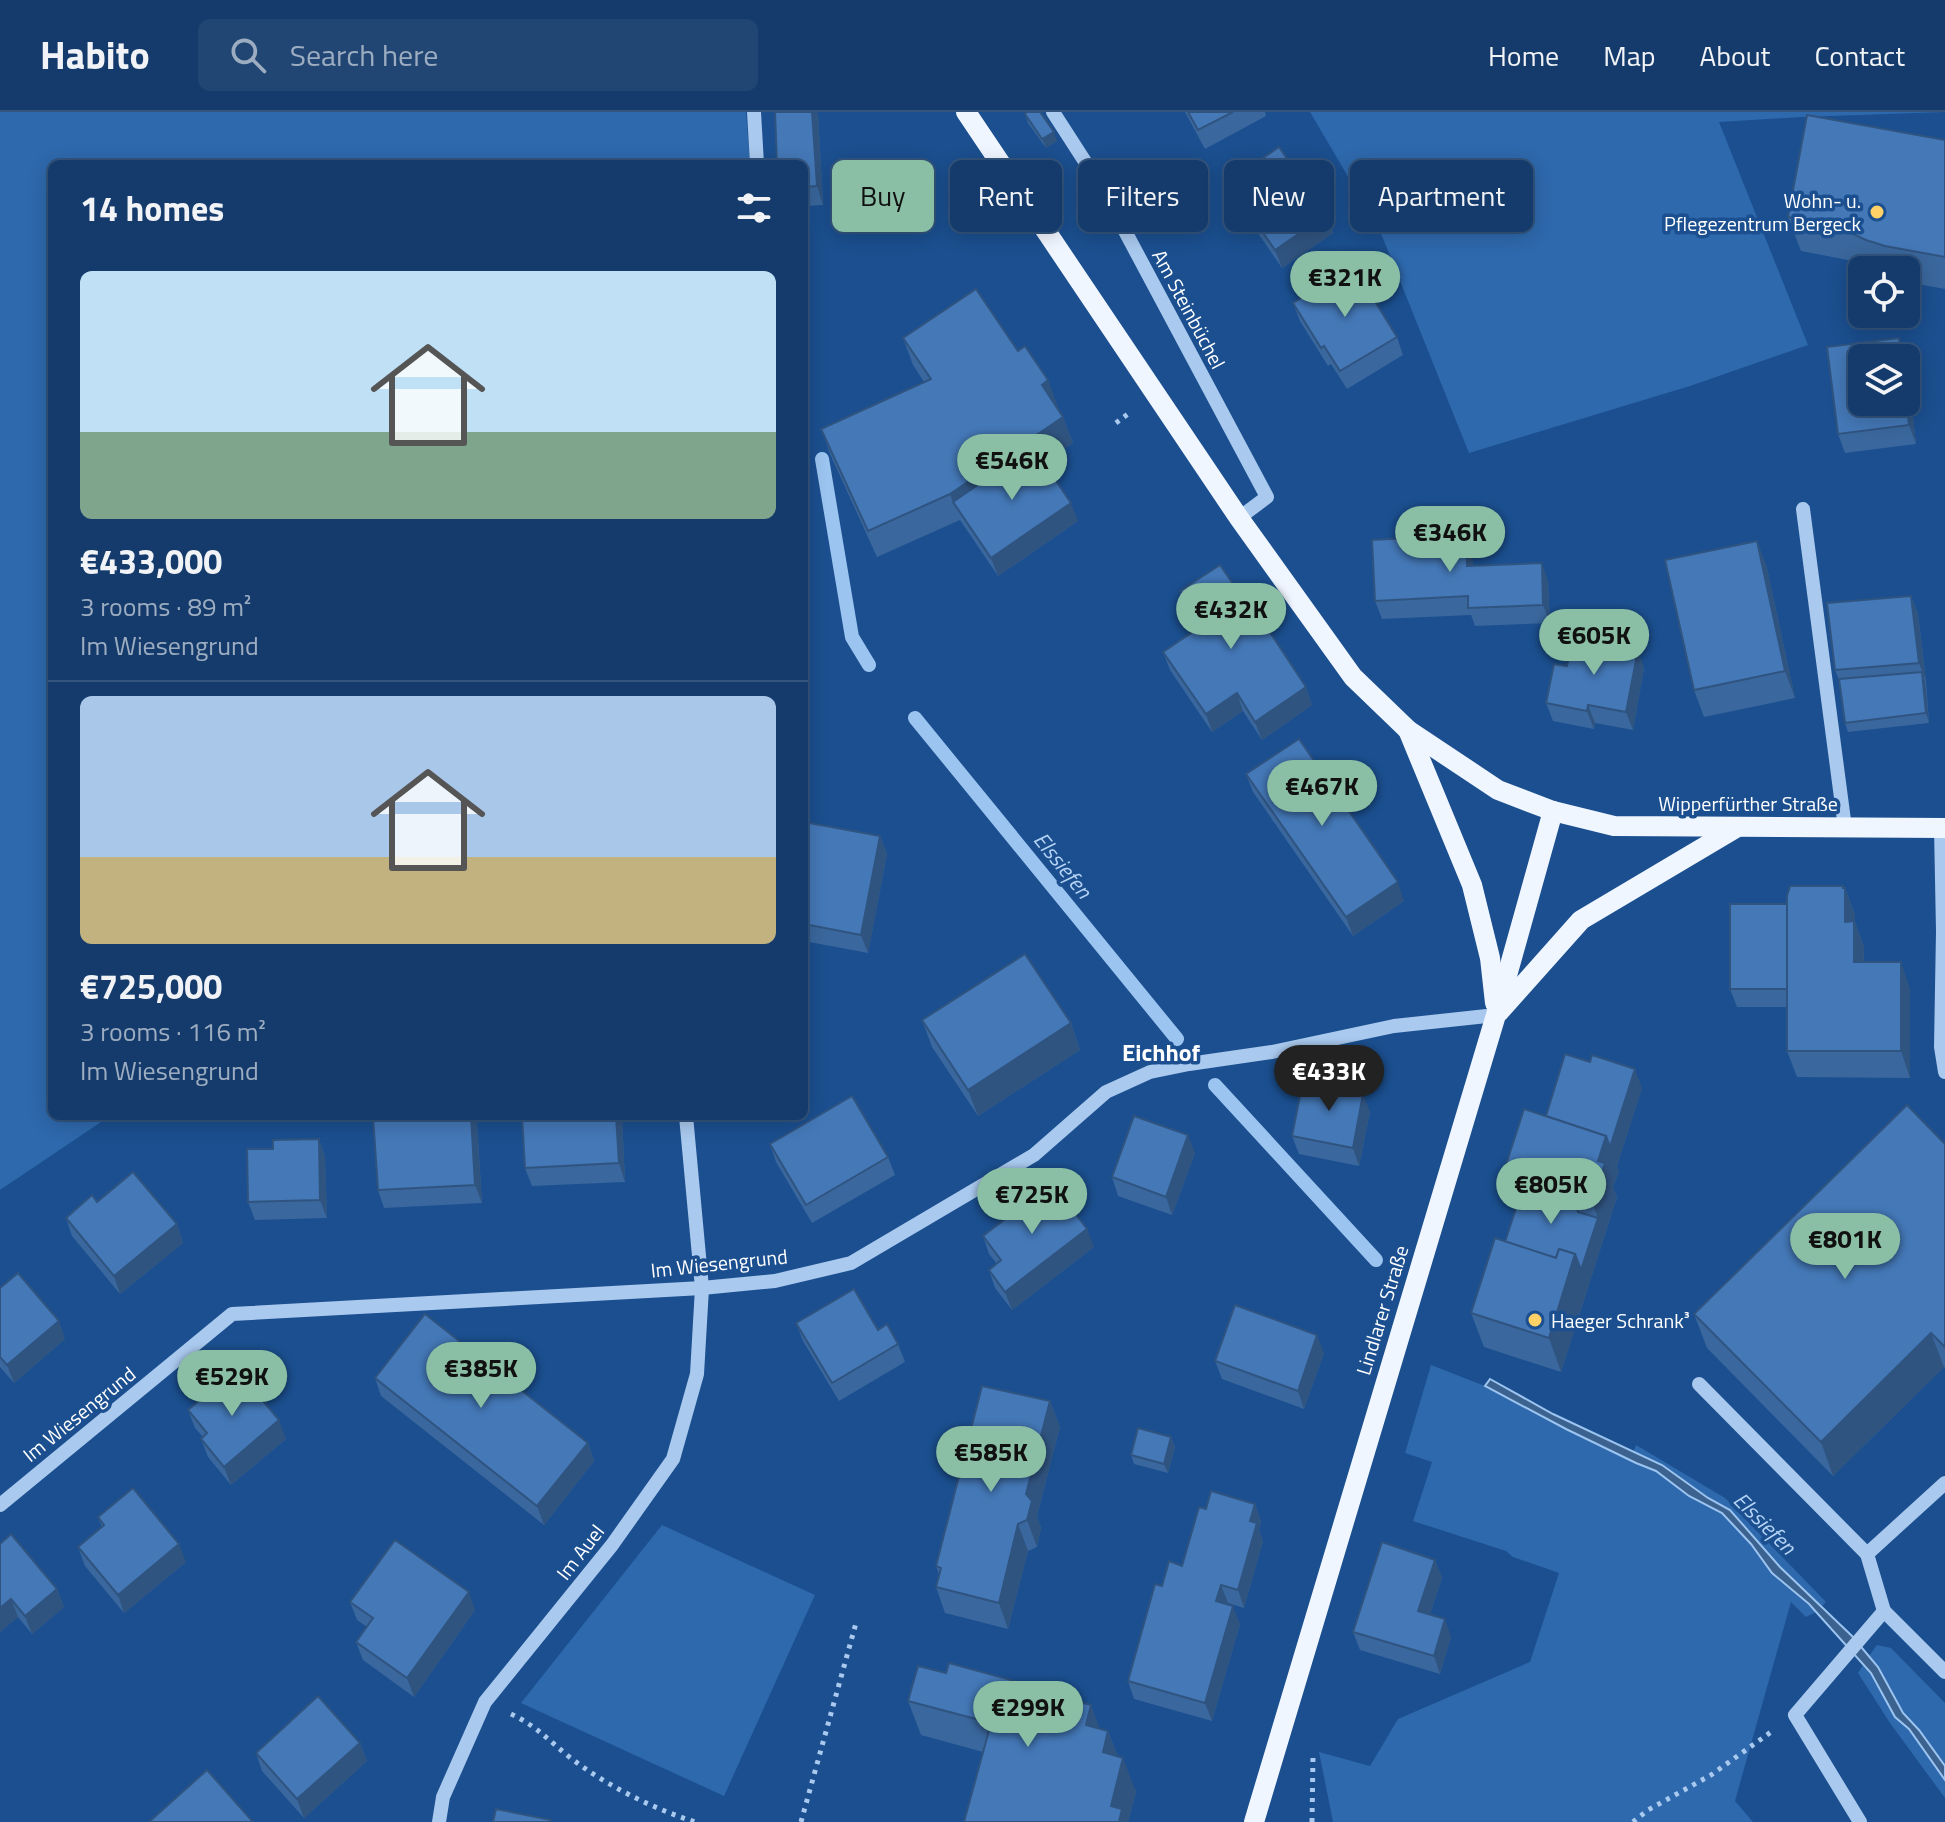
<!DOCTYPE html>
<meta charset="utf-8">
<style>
:root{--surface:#143b6b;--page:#214673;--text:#f1f3f6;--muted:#9dadc1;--line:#33557e;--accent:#8abfa5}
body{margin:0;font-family:"Titillium Web",sans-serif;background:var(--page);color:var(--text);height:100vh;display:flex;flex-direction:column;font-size:30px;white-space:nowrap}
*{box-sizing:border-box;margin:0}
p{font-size:26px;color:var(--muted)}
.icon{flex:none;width:44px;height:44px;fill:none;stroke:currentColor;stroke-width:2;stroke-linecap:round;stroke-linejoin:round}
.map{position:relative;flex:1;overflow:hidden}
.drawer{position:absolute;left:48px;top:48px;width:760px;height:960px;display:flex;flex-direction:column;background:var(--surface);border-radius:12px;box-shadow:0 4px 20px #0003,0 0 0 2px var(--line)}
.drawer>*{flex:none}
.guide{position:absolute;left:832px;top:48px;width:760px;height:72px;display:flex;gap:16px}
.tools{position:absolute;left:1848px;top:144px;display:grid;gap:16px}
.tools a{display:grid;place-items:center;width:72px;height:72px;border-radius:12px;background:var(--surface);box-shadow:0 4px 20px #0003,0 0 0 2px var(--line);font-size:40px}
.price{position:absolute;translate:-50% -68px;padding:0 18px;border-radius:28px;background:var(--accent);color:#111;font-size:26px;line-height:52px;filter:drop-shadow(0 2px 4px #0008)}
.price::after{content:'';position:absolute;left:50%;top:48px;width:24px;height:18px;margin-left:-12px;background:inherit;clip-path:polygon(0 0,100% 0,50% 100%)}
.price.on{background:#222;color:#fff}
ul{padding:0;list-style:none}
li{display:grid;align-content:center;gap:16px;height:424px;padding:0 32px}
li+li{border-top:2px solid var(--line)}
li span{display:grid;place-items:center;height:248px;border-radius:12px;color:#555}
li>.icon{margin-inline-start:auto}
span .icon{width:144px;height:144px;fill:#fffc;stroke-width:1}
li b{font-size:34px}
h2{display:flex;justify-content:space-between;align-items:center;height:96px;padding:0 32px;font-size:34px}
.pill{padding:0 28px;border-radius:12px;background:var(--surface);box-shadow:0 4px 20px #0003,0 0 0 2px var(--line);font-size:28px;line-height:72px}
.pill.on{background:var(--accent);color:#111}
header{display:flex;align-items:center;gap:48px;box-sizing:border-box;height:112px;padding:0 40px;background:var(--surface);border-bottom:2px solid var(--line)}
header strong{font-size:38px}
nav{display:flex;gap:44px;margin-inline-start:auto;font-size:28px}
.search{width:560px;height:72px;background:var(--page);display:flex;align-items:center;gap:20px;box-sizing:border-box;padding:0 28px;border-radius:12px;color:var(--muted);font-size:30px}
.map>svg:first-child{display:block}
.green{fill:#2e69ad}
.water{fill:#3c6290;stroke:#9cc4f0;stroke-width:2}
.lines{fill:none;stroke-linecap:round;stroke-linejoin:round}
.stream{stroke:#9cc4f0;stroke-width:14}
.path{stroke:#a9c9ee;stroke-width:5;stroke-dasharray:4 6;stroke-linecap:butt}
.minor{stroke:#a9c9ee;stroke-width:14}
.major{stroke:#f0f6ff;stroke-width:20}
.wall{fill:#3a679d}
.shaded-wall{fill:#305480}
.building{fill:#4478b7;stroke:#305480;stroke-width:2}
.poi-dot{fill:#ffd166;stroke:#1b4f8f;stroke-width:3}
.labels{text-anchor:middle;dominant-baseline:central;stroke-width:7;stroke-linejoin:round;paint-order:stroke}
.poi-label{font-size:20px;fill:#fff;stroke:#1b4f8f;text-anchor:end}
.street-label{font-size:20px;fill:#fff;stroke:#1b4f8f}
.water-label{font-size:22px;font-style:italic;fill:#b5d3f5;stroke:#1b4f8f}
.quarter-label{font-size:24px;font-weight:bold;fill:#fff;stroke:#1b4f8f}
</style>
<header>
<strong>Habito</strong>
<div class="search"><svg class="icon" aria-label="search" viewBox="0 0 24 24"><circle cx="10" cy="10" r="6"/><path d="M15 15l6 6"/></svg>Search here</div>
<nav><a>Home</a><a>Map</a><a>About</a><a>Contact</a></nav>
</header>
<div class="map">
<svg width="1945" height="1710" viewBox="0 0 1945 1710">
<rect width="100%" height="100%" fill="#1b4f8f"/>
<!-- green -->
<g class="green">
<path d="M0 0H746L750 52H52V1004H110L0 1078Z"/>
<path d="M1310 0H1945L1801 5 1719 10 1808 233 1690 274 1469 341 1380 119Z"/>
<path d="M1431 1253 1485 1274 1566 1317 1636 1351 1656 1359 1689 1384 1722 1401 1751 1432 1772 1461 1816 1500 1806 1505 1791 1490 1735 1689 1753 1710H1333L1319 1640 1370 1654 1398 1607 1530 1550 1559 1461 1513 1445 1506 1439 1413 1409 1432 1350 1405 1341Z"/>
<path d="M1636 1333 1725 1386 1826 1490 1822 1494 1780 1455 1730 1398 1633 1341Z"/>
<path d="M662 1413 815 1483 724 1684 521 1591Z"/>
<path d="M1877 1533 1891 1536 1945 1591V1654L1919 1618 1903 1601 1878 1555 1869 1544Z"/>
<path d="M1863 1553 1871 1561 1895 1605 1909 1617 1945 1668V1686L1890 1611 1858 1561Z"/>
</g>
<!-- water -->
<path class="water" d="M1490 1267 1553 1302 1662 1353 1708 1386 1730 1398 1780 1455 1852 1524 1878 1555 1903 1601 1919 1618 1945 1654V1668L1909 1617 1895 1605 1871 1561 1809 1492 1772 1461 1751 1432 1722 1401 1689 1384 1656 1359 1636 1351 1566 1317 1485 1274Z"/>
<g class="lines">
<!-- stream -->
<g class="stream">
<path d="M822 347 852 525 869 553"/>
<path d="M915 606 1177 927"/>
<path d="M1215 973 1376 1148"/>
</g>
<!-- path -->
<g class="path">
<path d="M1116 311 1128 302"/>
<path d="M511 1602C537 1614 550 1630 572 1647 609 1675 652 1696 695 1710"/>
<path d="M801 1710 856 1511"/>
<path d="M1312 1710 1313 1643"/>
<path d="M1633 1710 1648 1698 1711 1663 1771 1620"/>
</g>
<!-- minor -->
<g class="minor">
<path d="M754 0 757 52"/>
<path d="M1053 0 1102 76 1267 385 1239 406"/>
<path d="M1803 397 1845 716"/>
<path d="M1941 716 1943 819 1941 935 1945 960"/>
<path d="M1699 1272 1867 1442"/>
<path d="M1945 1371 1867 1442 1884 1499 1945 1560"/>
<path d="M0 1393 232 1202 702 1176 775 1169 851 1151 1034 1043 1106 980 1150 960 1189 952 1272 940 1394 914 1496 903"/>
<path d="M439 1710 443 1685 485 1590 612 1433 673 1347 697 1262 702 1176 686 1004"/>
<path d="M1860 1710 1795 1603 1884 1499"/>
</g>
<!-- major -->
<g class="major">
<path d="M966 0 1239 406 1353 565 1408 618 1498 678 1553 699 1614 714 1945 716"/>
<path d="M1408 618 1472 773 1490 846 1495 891"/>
<path d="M1499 900 1581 808 1736 716"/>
<path d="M1254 1710 1496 903 1553 699"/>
</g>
</g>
<!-- wall -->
<g class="wall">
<path d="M1185 0H1265L1266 4 1205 37Z"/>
<path d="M818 2 823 93 804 94V52Z"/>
<path d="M1025 2 1057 29 1046 36 1028 11Z"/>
<path d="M1945 28V177L1906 170V158H1870L1848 148 1801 139 1788 105Z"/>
<path d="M1228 70 1326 103 1333 121 1282 156 1235 88Z"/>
<path d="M1293 191 1397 225 1403 243 1347 277 1331 252 1328 254 1300 209Z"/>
<path d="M903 226 1018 239 1048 268 1057 296 1063 305 1073 331 1044 351 1078 409 998 464 960 408 877 445 831 344 821 317 924 270 913 253Z"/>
<path d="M1906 248 1916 332 1845 341 1838 322 1906 290Z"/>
<path d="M1466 423 1473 441V453L1548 469 1550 511 1475 514 1471 503 1382 507 1375 489Z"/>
<path d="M1757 429 1767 456 1795 586 1704 605 1694 578Z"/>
<path d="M1180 479 1249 495 1306 575 1312 593 1262 628 1243 599 1212 620 1170 558 1163 540 1199 516 1187 498Z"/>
<path d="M1911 484 1918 502 1926 569 1929 611 1848 620 1845 611 1840 570 1835 558Z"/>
<path d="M1567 554 1644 556 1633 618 1595 611 1594 617 1553 609 1546 591Z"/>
<path d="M1246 662 1404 789 1353 824 1253 680Z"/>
<path d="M804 710 880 724 887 742 868 841 804 829Z"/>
<path d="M1845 776 1855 803V810L1864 835V850L1910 877V966L1797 965 1787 939V895H1737L1730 877 1787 792Z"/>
<path d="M922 908 1071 911 1080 938 978 1004 932 935Z"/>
<path d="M1642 976 1617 1054 1619 1059 1613 1075 1617 1085 1561 1260 1484 1235 1471 1201 1505 1130 1519 1088 1506 1053 1546 1004Z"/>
<path d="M1358 980 1370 1000 1359 1054 1299 1042 1292 1024Z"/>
<path d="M373 1004H474L477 1012 482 1091 384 1096 378 1078Z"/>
<path d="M522 1004H622L625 1070 532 1074 525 1056Z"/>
<path d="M319 1027 325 1045 327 1106 255 1108 248 1090Z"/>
<path d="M770 1032 888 1045 895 1063 812 1111 776 1050Z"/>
<path d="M1945 1032V1256L1944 1255 1833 1364 1707 1236 1694 1202Z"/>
<path d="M1195 1041 1172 1103 1118 1084 1112 1065Z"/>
<path d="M97 1090 177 1112 183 1131 120 1182 72 1124 66 1106Z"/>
<path d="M983 1124 1094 1135 1012 1198 995 1176 989 1158 997 1152 989 1142Z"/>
<path d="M0 1176 65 1227 14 1271 0 1255Z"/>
<path d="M796 1211 878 1218 898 1232 905 1250 839 1289 803 1229Z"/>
<path d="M1324 1241 1304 1297 1222 1267 1215 1249Z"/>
<path d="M375 1266 588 1331 594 1349 544 1413 381 1284Z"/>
<path d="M1050 1289 1060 1315 1037 1404 1041 1416 1037 1435 1028 1439 1008 1517 945 1501 936 1475 939 1462 936 1454Z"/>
<path d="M188 1298 286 1327 231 1373 208 1345 201 1327 203 1325 195 1316Z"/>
<path d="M1171 1325 1175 1335 1168 1361 1134 1352 1131 1343Z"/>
<path d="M1255 1392 1261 1410 1259 1418 1263 1429 1244 1496 1228 1491 1227 1493 1240 1512 1212 1609 1134 1587 1128 1569 1162 1474 1182 1454 1206 1397Z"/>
<path d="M98 1405 186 1450 124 1501 85 1454 78 1435 102 1415Z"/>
<path d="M0 1432 57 1477 64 1495 32 1522 18 1505 0 1520Z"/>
<path d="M1435 1448 1442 1466 1430 1502 1451 1525 1440 1562 1360 1538 1353 1520Z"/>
<path d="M350 1490 475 1498 414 1585 363 1548 356 1530 367 1515 357 1508Z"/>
<path d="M946 1561 1051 1579 1053 1583 1100 1617 1108 1619 1118 1645 1136 1680 1128 1710H964L983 1640 921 1623 908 1589Z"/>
<path d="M360 1631 367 1649 304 1706 262 1659 256 1641Z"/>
</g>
<!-- shaded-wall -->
<g class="shaded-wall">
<path d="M812 0H817L818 2 823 93 817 74Z"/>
<path d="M1054 20 1057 29 1046 36 1042 27Z"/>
<path d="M1326 103 1333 121 1282 156 1275 138Z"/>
<path d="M1899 226 1906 244V246H1901Z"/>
<path d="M1906 248 1916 332 1909 313 1906 287Z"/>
<path d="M1048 268 1058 295 1051 300 1042 273Z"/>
<path d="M1063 305 1073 331 964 406 953 390 950 382Z"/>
<path d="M1071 391 1078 409 998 464 991 446Z"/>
<path d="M1466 423 1473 441V472L1467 454Z"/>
<path d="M1757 429 1767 456 1795 586 1785 559Z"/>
<path d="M1542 451 1548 469 1550 511 1543 493Z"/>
<path d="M1911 484 1918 502 1926 569 1919 551Z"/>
<path d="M1638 538 1644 556 1633 618 1626 600Z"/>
<path d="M1922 560 1925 569 1929 611 1926 601Z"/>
<path d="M1306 575 1312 593 1262 628 1255 610Z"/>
<path d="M1237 581 1243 599 1212 620 1206 602Z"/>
<path d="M1588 593 1595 611 1594 617 1587 599Z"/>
<path d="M880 724 887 742 868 841 861 823Z"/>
<path d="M1398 770 1404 789 1353 824 1346 805Z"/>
<path d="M1843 774 1845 780V776L1855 803V810L1864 835 1863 876 1854 850 1845 810Z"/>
<path d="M1901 850 1910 877V966L1901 939Z"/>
<path d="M1071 911 1080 938 978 1004 968 978Z"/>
<path d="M1635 957 1642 976 1617 1054 1619 1059 1613 1075 1617 1085 1561 1260 1549 1226 1575 1142 1598 1106 1592 1090 1598 1049 1606 1024Z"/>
<path d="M1363 982 1370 1000 1359 1054 1353 1036Z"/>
<path d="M471 1004H474L477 1012 482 1091 475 1073Z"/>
<path d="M616 1004H622L625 1070 619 1051Z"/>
<path d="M1188 1023 1195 1041 1172 1103 1166 1085Z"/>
<path d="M319 1027 325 1045 327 1106 320 1088Z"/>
<path d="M177 1112 183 1131 120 1182 114 1164Z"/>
<path d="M1087 1117 1094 1135 1012 1198 1005 1180Z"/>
<path d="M59 1209 65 1227 14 1271 7 1253Z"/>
<path d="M1931 1221 1944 1255 1833 1364 1821 1330Z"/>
<path d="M1317 1223 1324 1241 1304 1297 1298 1279Z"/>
<path d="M1050 1289 1060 1315 1037 1404 1041 1416 1037 1435 1027 1408 1026 1382Z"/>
<path d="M279 1308 286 1327 231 1373 224 1355Z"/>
<path d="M1171 1325 1175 1335 1168 1361 1164 1352Z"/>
<path d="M588 1331 594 1349 544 1413 537 1394Z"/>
<path d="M1255 1392 1261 1410 1259 1418 1263 1429 1244 1496 1238 1478 1250 1409Z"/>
<path d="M1018 1412 1028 1439 1008 1517 999 1491Z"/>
<path d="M179 1432 186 1450 124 1501 118 1483Z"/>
<path d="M1435 1448 1442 1466 1425 1517 1418 1499Z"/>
<path d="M1221 1473 1228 1491 1223 1508 1216 1489Z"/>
<path d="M57 1477 64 1495 32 1522 25 1504Z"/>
<path d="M469 1480 475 1498 414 1585 407 1566Z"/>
<path d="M11 1487 18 1505 0 1520V1496Z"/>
<path d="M1233 1494 1240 1512 1212 1609 1205 1591Z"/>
<path d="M1445 1507 1451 1525 1440 1562 1434 1544Z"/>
<path d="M1091 1593 1104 1628 1086 1613Z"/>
<path d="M1108 1619 1121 1653 1103 1640Z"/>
<path d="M360 1631 367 1649 304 1706 297 1687Z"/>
<path d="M1123 1646 1136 1680 1128 1710H1116L1111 1694Z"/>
</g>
<!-- building -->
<g class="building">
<path d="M775 0H812L817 74 804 75V52H777Z"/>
<path d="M1027 0H1040L1054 20 1042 27 1025 2Z"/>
<path d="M1188 0H1233L1198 18Z"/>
<path d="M1807 3 1945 28V145L1885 134 1866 128 1836 114 1788 105Z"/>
<path d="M1279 35 1326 103 1275 138 1228 70Z"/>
<path d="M1353 154 1397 225 1340 259 1324 234 1321 236 1293 191Z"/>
<path d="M976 177 1018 239 1025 234 1048 268 1042 273 1063 305 950 382 868 419 821 317 931 267 903 226Z"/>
<path d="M1899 226 1901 246H1862V290H1906V287L1909 313 1838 322 1827 235Z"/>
<path d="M1033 335 1071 391 991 446 953 390Z"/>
<path d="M1466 423 1467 454 1542 451 1543 493 1468 496V484L1375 489 1372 428Z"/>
<path d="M1757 429 1785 559 1694 578 1665 448Z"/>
<path d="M1220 453 1249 495 1252 493 1306 575 1255 610 1237 581 1206 602 1163 540 1203 513 1180 479Z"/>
<path d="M1911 484 1919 551 1835 558 1827 491Z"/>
<path d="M1573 525 1638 538 1626 600 1588 593 1587 599 1546 591 1554 552 1567 554Z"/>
<path d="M1922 560 1926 601 1845 611 1839 567Z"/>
<path d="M1299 627 1398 770 1346 805 1246 662Z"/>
<path d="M804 710 880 724 861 823 804 812Z"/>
<path d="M1790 774H1843V776H1845V810L1854 809V850H1901V939H1787V784Z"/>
<rect x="1730" y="792" width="57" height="85"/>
<path d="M1025 842 1071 911 968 978 922 908Z"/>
<path d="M1565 942 1590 950 1592 943 1635 957 1610 1035 1606 1024 1546 1004Z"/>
<path d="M1329 965 1354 970 1352 979 1363 982 1353 1036 1292 1024 1303 969 1327 974Z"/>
<path d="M852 984 888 1045 806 1093 770 1032Z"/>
<path d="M1907 993 1945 1032V1235L1931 1221 1821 1330 1694 1202Z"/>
<path d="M1524 997 1606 1024 1598 1049 1605 1051 1592 1090 1572 1084 1574 1076 1517 1059 1506 1053Z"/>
<path d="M373 1004H471L475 1073 378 1078Z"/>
<path d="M522 1004H616L619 1051 525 1056Z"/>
<path d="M1134 1004 1188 1023 1166 1085 1112 1065Z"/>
<path d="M319 1027 320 1088 248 1090 247 1037H273V1028Z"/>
<path d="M133 1060 177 1112 114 1164 66 1106 92 1083 97 1090Z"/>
<path d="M1052 1071 1087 1117 1005 1180 989 1158 1001 1148 983 1124Z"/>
<path d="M1523 1075 1575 1091 1578 1100 1598 1106 1581 1158 1575 1142 1559 1137 1556 1146 1505 1130Z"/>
<path d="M1495 1126 1556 1146 1559 1137 1575 1142 1549 1226 1471 1201Z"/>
<path d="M18 1161 59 1209 7 1253 0 1245V1176Z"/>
<path d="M854 1177 878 1218 887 1212 898 1232 832 1271 796 1211Z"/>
<path d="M1235 1193 1317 1223 1298 1279 1215 1249Z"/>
<path d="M425 1202 588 1331 537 1394 375 1266Z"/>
<path d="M236 1257 279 1308 224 1355 201 1327 207 1321 188 1298Z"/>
<path d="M982 1274 1050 1289 1026 1382 1032 1389 1027 1408 1018 1412 999 1491 936 1475 941 1456 936 1454Z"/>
<path d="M1138 1316 1171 1325 1164 1352 1131 1343Z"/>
<path d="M133 1376 179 1432 118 1483 78 1435 104 1413 98 1405Z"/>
<path d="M1211 1379 1255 1392 1250 1409 1257 1411 1238 1478 1221 1473 1216 1489 1233 1494 1205 1591 1128 1569 1155 1472 1162 1474 1169 1449 1182 1454 1199 1395 1206 1397Z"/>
<path d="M11 1422 57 1477 25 1504 11 1487 0 1496V1432Z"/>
<path d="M395 1428 469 1480 407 1566 356 1530 373 1506 350 1490Z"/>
<path d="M1382 1430 1435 1448 1418 1499 1445 1507 1434 1544 1353 1520Z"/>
<path d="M949 1551 1051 1579 1050 1582 1091 1593 1086 1613 1108 1619 1103 1640 1123 1646 1111 1694 1122 1697 1119 1710H964L991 1611 908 1589 918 1554 946 1561Z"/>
<path d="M318 1584 360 1631 297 1687 256 1641Z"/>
<path d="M207 1658 253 1710H149Z"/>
<path d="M496 1697 551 1708 550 1710H493Z"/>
</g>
<!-- markers -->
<g class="poi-dot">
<circle cx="1877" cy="100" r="8"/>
<circle cx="1535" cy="1208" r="8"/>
</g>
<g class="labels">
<!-- poi labels -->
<g class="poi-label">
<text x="1861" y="88">Wohn- u.<tspan x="1861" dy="23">Pflegezentrum Bergeck</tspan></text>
<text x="1551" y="1208" text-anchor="start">Haeger Schrank³</text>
</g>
<!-- street labels -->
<g class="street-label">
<text transform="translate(1189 197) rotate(62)">Am Steinbüchel</text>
<text x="1748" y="691">Wipperfürther Straße</text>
<text transform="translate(719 1151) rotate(-6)">Im Wiesengrund</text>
<text transform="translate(1382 1198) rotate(-73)">Lindlarer Straße</text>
<text transform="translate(79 1302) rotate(-39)">Im Wiesengrund</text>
<text transform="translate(580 1440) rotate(-52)">Im Auel</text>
</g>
<!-- water labels -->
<g class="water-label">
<text transform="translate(1063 753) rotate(51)">Elssiefen</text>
<text transform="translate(1765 1411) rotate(45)">Elssiefen</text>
</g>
<!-- quarter labels -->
<g class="quarter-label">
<text x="1161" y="940">Eichhof</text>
</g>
</g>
</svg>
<div class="tools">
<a><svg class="icon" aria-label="locate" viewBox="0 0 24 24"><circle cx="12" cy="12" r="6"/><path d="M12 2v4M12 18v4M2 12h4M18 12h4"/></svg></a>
<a><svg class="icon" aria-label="layers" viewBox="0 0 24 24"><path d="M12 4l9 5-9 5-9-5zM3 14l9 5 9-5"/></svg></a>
</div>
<b class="price" style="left:1345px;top:207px">€321K</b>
<b class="price" style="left:1012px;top:390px">€546K</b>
<b class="price" style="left:1450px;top:462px">€346K</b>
<b class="price" style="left:1231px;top:539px">€432K</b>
<b class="price" style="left:1594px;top:565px">€605K</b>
<b class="price" style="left:1322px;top:716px">€467K</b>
<b class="price on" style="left:1329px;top:1001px">€433K</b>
<b class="price" style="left:1551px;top:1114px">€805K</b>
<b class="price" style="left:1032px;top:1124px">€725K</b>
<b class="price" style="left:1845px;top:1169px">€801K</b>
<b class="price" style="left:481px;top:1298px">€385K</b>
<b class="price" style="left:232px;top:1306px">€529K</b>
<b class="price" style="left:991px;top:1382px">€585K</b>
<b class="price" style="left:1028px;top:1637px">€299K</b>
<div class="guide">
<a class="pill on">Buy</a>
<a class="pill">Rent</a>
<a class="pill">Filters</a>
<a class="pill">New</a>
<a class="pill">Apartment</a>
</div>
<section class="drawer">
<h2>14 homes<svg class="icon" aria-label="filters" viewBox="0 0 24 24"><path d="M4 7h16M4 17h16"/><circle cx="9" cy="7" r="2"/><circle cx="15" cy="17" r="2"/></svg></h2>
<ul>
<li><span style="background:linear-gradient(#bfe0f5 65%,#7fa58c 0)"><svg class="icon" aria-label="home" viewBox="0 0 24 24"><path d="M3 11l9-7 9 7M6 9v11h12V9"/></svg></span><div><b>€433,000</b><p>3 rooms · 89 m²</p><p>Im Wiesengrund</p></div></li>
<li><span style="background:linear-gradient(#a9c7e8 65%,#c2b280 0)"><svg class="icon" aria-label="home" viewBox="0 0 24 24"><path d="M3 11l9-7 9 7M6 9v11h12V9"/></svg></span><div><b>€725,000</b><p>3 rooms · 116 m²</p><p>Im Wiesengrund</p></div></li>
</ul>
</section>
</div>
